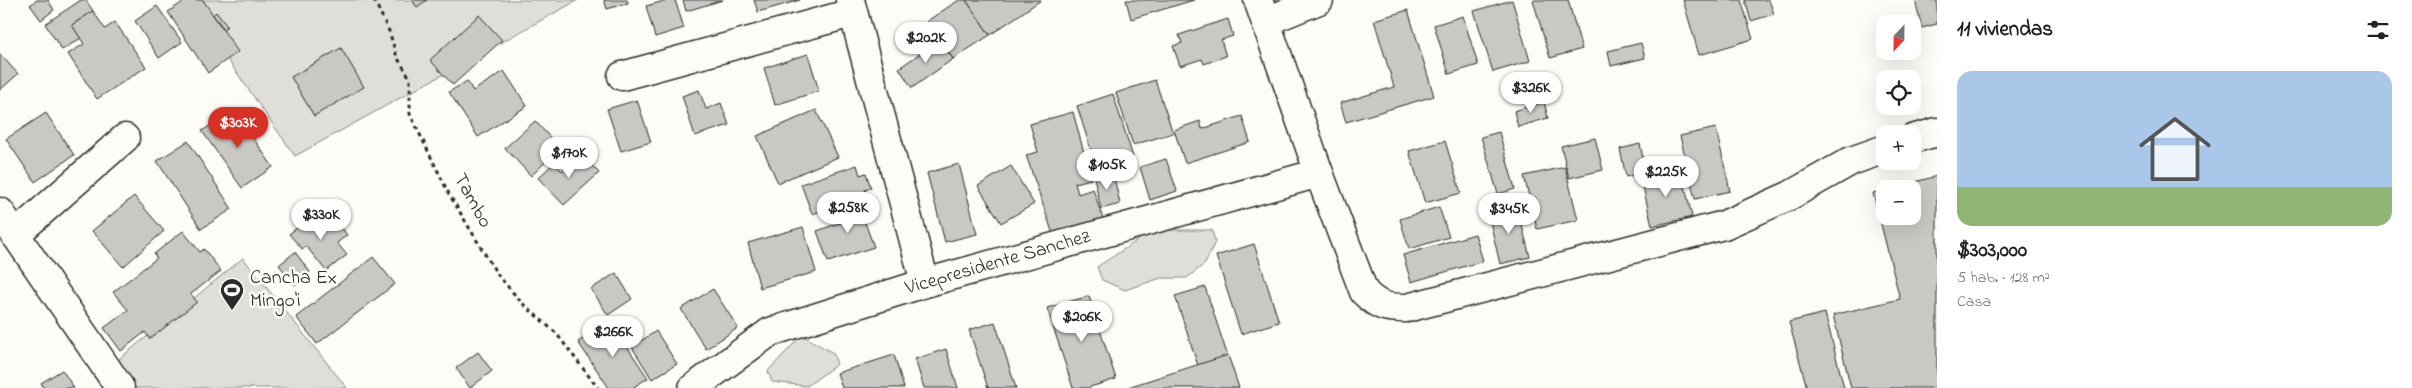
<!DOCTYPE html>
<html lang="es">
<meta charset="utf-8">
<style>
:root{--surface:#fff;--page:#f6f6f6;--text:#222;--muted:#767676;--line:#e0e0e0;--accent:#d93025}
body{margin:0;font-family:"Indie Flower",sans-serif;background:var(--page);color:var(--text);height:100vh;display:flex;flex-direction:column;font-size:19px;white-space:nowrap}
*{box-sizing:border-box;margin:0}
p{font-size:16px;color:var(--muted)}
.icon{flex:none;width:28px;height:28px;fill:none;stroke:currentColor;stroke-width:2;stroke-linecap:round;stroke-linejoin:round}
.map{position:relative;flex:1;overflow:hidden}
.panel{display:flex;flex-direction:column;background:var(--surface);width:475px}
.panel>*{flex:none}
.needle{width:32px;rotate:202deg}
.buttons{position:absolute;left:1876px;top:15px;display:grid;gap:10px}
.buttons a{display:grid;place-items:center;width:45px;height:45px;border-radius:10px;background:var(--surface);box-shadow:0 5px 20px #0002;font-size:25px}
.price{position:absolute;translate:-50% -42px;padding:0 11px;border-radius:18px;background:#fff;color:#222;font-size:16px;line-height:32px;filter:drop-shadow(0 1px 2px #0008)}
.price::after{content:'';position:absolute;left:50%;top:30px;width:15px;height:11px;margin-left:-8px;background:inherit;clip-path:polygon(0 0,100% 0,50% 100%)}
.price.selected{background:var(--accent);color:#fff}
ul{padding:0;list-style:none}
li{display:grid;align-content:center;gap:10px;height:265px;padding:0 20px}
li+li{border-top:1px solid var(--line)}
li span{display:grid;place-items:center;height:155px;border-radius:15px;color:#555}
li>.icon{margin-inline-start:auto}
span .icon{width:90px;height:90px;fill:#fffc;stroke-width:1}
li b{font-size:21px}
h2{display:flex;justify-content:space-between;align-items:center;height:60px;padding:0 20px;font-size:21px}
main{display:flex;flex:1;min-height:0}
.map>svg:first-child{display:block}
.green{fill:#dfdeda;stroke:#858482}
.building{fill:#c9c8c4;stroke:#2b2b2b}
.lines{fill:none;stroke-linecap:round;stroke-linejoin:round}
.minor-casing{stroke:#2b2b2b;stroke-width:31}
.path{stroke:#2b2b2b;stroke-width:3;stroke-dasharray:4 4;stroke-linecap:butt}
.minor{stroke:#fdfcf7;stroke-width:28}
.labels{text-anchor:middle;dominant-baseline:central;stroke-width:5;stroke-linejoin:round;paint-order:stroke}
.street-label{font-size:20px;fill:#2b2b2b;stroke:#fdfcf7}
.poi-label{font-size:20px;fill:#2b2b2b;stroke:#fdfcf7;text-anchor:start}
</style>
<main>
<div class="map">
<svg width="1937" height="388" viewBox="0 0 1937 388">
<rect width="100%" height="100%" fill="#fdfcf7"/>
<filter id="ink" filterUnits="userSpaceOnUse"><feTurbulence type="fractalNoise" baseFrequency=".02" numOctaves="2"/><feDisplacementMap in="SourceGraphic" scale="10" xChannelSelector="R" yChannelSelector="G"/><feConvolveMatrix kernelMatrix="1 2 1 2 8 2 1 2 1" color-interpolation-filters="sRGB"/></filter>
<g filter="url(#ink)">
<!-- green -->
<g class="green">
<path d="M186 0H578L295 156Z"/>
<path d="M1153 230H1212L1215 242 1205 264 1187 278H1161L1125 290 1102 280 1097 267Z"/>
<path d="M243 258 347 388H129L113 364Z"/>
<path d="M802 335 833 353 837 364 807 386 772 382 768 371Z"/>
</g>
<!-- building -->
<g class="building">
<path d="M37 0H48L54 10 41 20 30 5Z"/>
<path d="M81 0H86L93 11 72 25 81 38 62 50 45 24Z"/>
<path d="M186 0H203L238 52 208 73 168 12Z"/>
<path d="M412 0H427L417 7Z"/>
<path d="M604 0H627L628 3 607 9Z"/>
<path d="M668 0H675L684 28 655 37 646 6Z"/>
<path d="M683 0H723L686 11Z"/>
<path d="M754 0H800L758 12Z"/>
<path d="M959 0H966L990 35 953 59 927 21Z"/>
<path d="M966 0H1041L990 35Z"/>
<path d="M1126 0H1194L1131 19Z"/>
<path d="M1512 0 1530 61 1493 72 1474 11Z"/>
<path d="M1533 0H1568L1582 49 1550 58Z"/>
<path d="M1683 0H1741L1753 39 1699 55Z"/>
<path d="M1745 0H1769L1774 14 1751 21Z"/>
<path d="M1915 0H1937V24L1922 28Z"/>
<path d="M157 6 182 42 159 58 135 21Z"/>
<path d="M1408 10 1434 96 1346 122 1340 103 1394 87 1374 20Z"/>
<path d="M93 11 105 29 115 22 146 67 97 99 68 54 84 44 72 25Z"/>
<path d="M216 12 227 26 224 29 213 15Z"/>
<path d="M479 15 502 40 453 85 430 60Z"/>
<path d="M1463 16 1478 65 1449 74 1434 25Z"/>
<path d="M1228 19 1233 36 1221 40 1226 56 1204 64 1202 59 1180 66 1173 46 1182 43 1179 35Z"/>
<path d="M940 40 953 59 912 88 899 68Z"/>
<path d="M1641 43 1645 58 1611 66 1608 51Z"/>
<path d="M341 48 364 87 314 116 291 77Z"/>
<path d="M0 54 18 74 0 90Z"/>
<path d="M808 54 819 91 775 105 764 68Z"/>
<path d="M504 71 527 106 478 137 449 92 467 81 473 91Z"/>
<path d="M1155 80 1173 133 1133 145 1116 93Z"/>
<path d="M699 90 706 109 721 103 729 125 695 136 682 96Z"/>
<path d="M1113 94 1133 157 1097 169 1077 106Z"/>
<path d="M637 100 651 142 621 151 607 109Z"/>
<path d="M1544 102 1548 118 1518 127 1514 111Z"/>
<path d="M234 110 273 167 242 188 202 131Z"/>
<path d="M816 110 838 157 778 183 757 136Z"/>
<path d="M1073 112 1091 179 1075 183 1078 194 1093 189 1106 228 1056 243 1026 155 1038 152 1030 124Z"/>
<path d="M46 113 74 155 35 182 6 139Z"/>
<path d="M1242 116 1250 142 1185 163 1174 130 1200 121 1202 129Z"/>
<path d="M535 121 560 148 531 176 505 148Z"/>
<path d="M1716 128 1730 191 1695 199 1680 136Z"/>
<path d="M1499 132 1515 189 1498 194 1481 137Z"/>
<path d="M1595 138 1603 170 1569 178 1561 146Z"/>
<path d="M188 141 232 209 201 229 157 161Z"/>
<path d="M1445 141 1461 193 1425 203 1409 151Z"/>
<path d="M1640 144 1646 172 1626 177 1620 149Z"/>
<path d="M581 154 599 173 564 205 538 178 554 163 562 171Z"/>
<path d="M1166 159 1177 191 1150 200 1140 167Z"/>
<path d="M959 164 977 234 945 242 927 173Z"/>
<path d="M857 165 860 175 866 173 871 188 865 190 867 196 812 214 801 184Z"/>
<path d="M1011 166 1034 204 1001 223 978 186Z"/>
<path d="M1565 167 1578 220 1537 229 1524 176Z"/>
<path d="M1681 169 1692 217 1652 226 1641 178Z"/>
<path d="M1113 173 1120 204 1101 209 1094 177Z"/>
<path d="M1937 176V388H1851L1833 315 1900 299 1873 193 1885 190V216H1912V189H1889Z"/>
<path d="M134 196 164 231 123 267 92 231Z"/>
<path d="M868 201 874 217 864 220 874 247 828 262 817 231 848 220 844 209Z"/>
<path d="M1517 206 1530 257 1500 264 1488 213Z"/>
<path d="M1439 207 1449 237 1409 249 1400 219Z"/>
<path d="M315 214 326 228 336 220 347 235 337 243 347 255 326 271 306 246 302 249 289 234Z"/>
<path d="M803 227 816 272 760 288 748 243Z"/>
<path d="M183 231 200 252 204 249 221 271 191 294 197 302 150 339 145 332 121 351 104 328 128 310 113 292 157 258 154 254Z"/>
<path d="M1475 234 1483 261 1411 282 1403 255Z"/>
<path d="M1254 244 1279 322 1241 334 1216 256Z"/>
<path d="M295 252 310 272 295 285 279 265Z"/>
<path d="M373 257 395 284 317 344 296 317Z"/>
<path d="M616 273 632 299 608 315 591 289Z"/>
<path d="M1205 287 1230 363 1200 372 1175 296Z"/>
<path d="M713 289 738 328 706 349 681 309Z"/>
<path d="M1089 296 1116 379 1087 388H1073L1047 308Z"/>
<path d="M1825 313 1844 388H1807L1789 322Z"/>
<path d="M610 321 648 378 632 388H609L578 342Z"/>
<path d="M995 322 1016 388H988L969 330Z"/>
<path d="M656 331 677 364 652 379 632 347Z"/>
<path d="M946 349 958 388H924L915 359Z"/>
<path d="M478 352 492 371 470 388 456 368Z"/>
<path d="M894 355 904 388H842L837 373Z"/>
<path d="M1228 355 1239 388H1128V387Z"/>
<path d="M62 370 74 388H44L41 383Z"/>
</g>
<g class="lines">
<!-- minor casing -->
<g class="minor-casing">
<g id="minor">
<path d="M850 0 925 283"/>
<path d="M1258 0 1319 173 1364 292C1379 307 1386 308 1407 308L1724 225 1789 196 1851 161 1885 149"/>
<path d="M1267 21 1319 0"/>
<path d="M622 76 852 13"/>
<path d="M1912 139 1937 132"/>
<path d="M0 212 120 388"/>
<path d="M15 235 125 138"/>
<path d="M693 388 770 332 925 283 1319 173"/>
</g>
</g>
<!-- path -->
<path class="path" d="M374 0 389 31 397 57 410 78V114L449 194 497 274 522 303 556 333 598 388"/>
<!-- minor -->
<use href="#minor" class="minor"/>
</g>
</g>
<!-- icons -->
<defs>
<g id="stadium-pin" transform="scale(1.25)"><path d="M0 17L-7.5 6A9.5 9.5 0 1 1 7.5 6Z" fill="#2b2b2b" stroke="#fdfcf7"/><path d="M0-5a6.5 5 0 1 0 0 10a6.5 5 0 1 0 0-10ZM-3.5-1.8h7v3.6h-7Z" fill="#fff"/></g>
</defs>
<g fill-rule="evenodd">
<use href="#stadium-pin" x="232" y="290"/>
</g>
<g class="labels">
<!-- street labels -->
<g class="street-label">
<text transform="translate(472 201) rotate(61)">Tambo</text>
<text transform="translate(998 263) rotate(-16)">Vicepresidente Sanchez</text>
</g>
<!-- poi labels -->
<g class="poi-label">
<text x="250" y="278">Cancha Ex<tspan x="250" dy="23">Mingo'i</tspan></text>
</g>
</g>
</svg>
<div class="buttons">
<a><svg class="needle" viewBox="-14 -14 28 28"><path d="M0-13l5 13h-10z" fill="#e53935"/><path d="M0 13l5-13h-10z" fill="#767676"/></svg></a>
<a><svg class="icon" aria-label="locate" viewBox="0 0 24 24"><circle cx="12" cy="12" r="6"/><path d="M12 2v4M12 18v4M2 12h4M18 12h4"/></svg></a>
<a>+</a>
<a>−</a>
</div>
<b class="price" style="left:926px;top:64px">$202K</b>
<b class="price" style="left:1531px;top:114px">$326K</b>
<b class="price selected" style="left:238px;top:149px">$303K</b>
<b class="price" style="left:569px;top:179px">$170K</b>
<b class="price" style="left:1107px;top:191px">$105K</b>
<b class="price" style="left:1666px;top:198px">$225K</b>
<b class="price" style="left:848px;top:234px">$258K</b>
<b class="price" style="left:1509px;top:235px">$345K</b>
<b class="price" style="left:321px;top:241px">$330K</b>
<b class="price" style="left:1082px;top:343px">$206K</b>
<b class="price" style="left:613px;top:358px">$266K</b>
</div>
<section class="panel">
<h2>11 viviendas<svg class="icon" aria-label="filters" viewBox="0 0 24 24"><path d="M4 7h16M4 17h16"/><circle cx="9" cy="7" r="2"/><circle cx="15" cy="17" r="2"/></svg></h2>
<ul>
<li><span style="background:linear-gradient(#a9c7e8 75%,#8fb573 0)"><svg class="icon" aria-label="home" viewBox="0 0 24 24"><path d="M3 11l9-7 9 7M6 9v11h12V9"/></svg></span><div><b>$303,000</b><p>5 hab. · 128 m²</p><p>Casa</p></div></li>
</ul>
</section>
</main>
